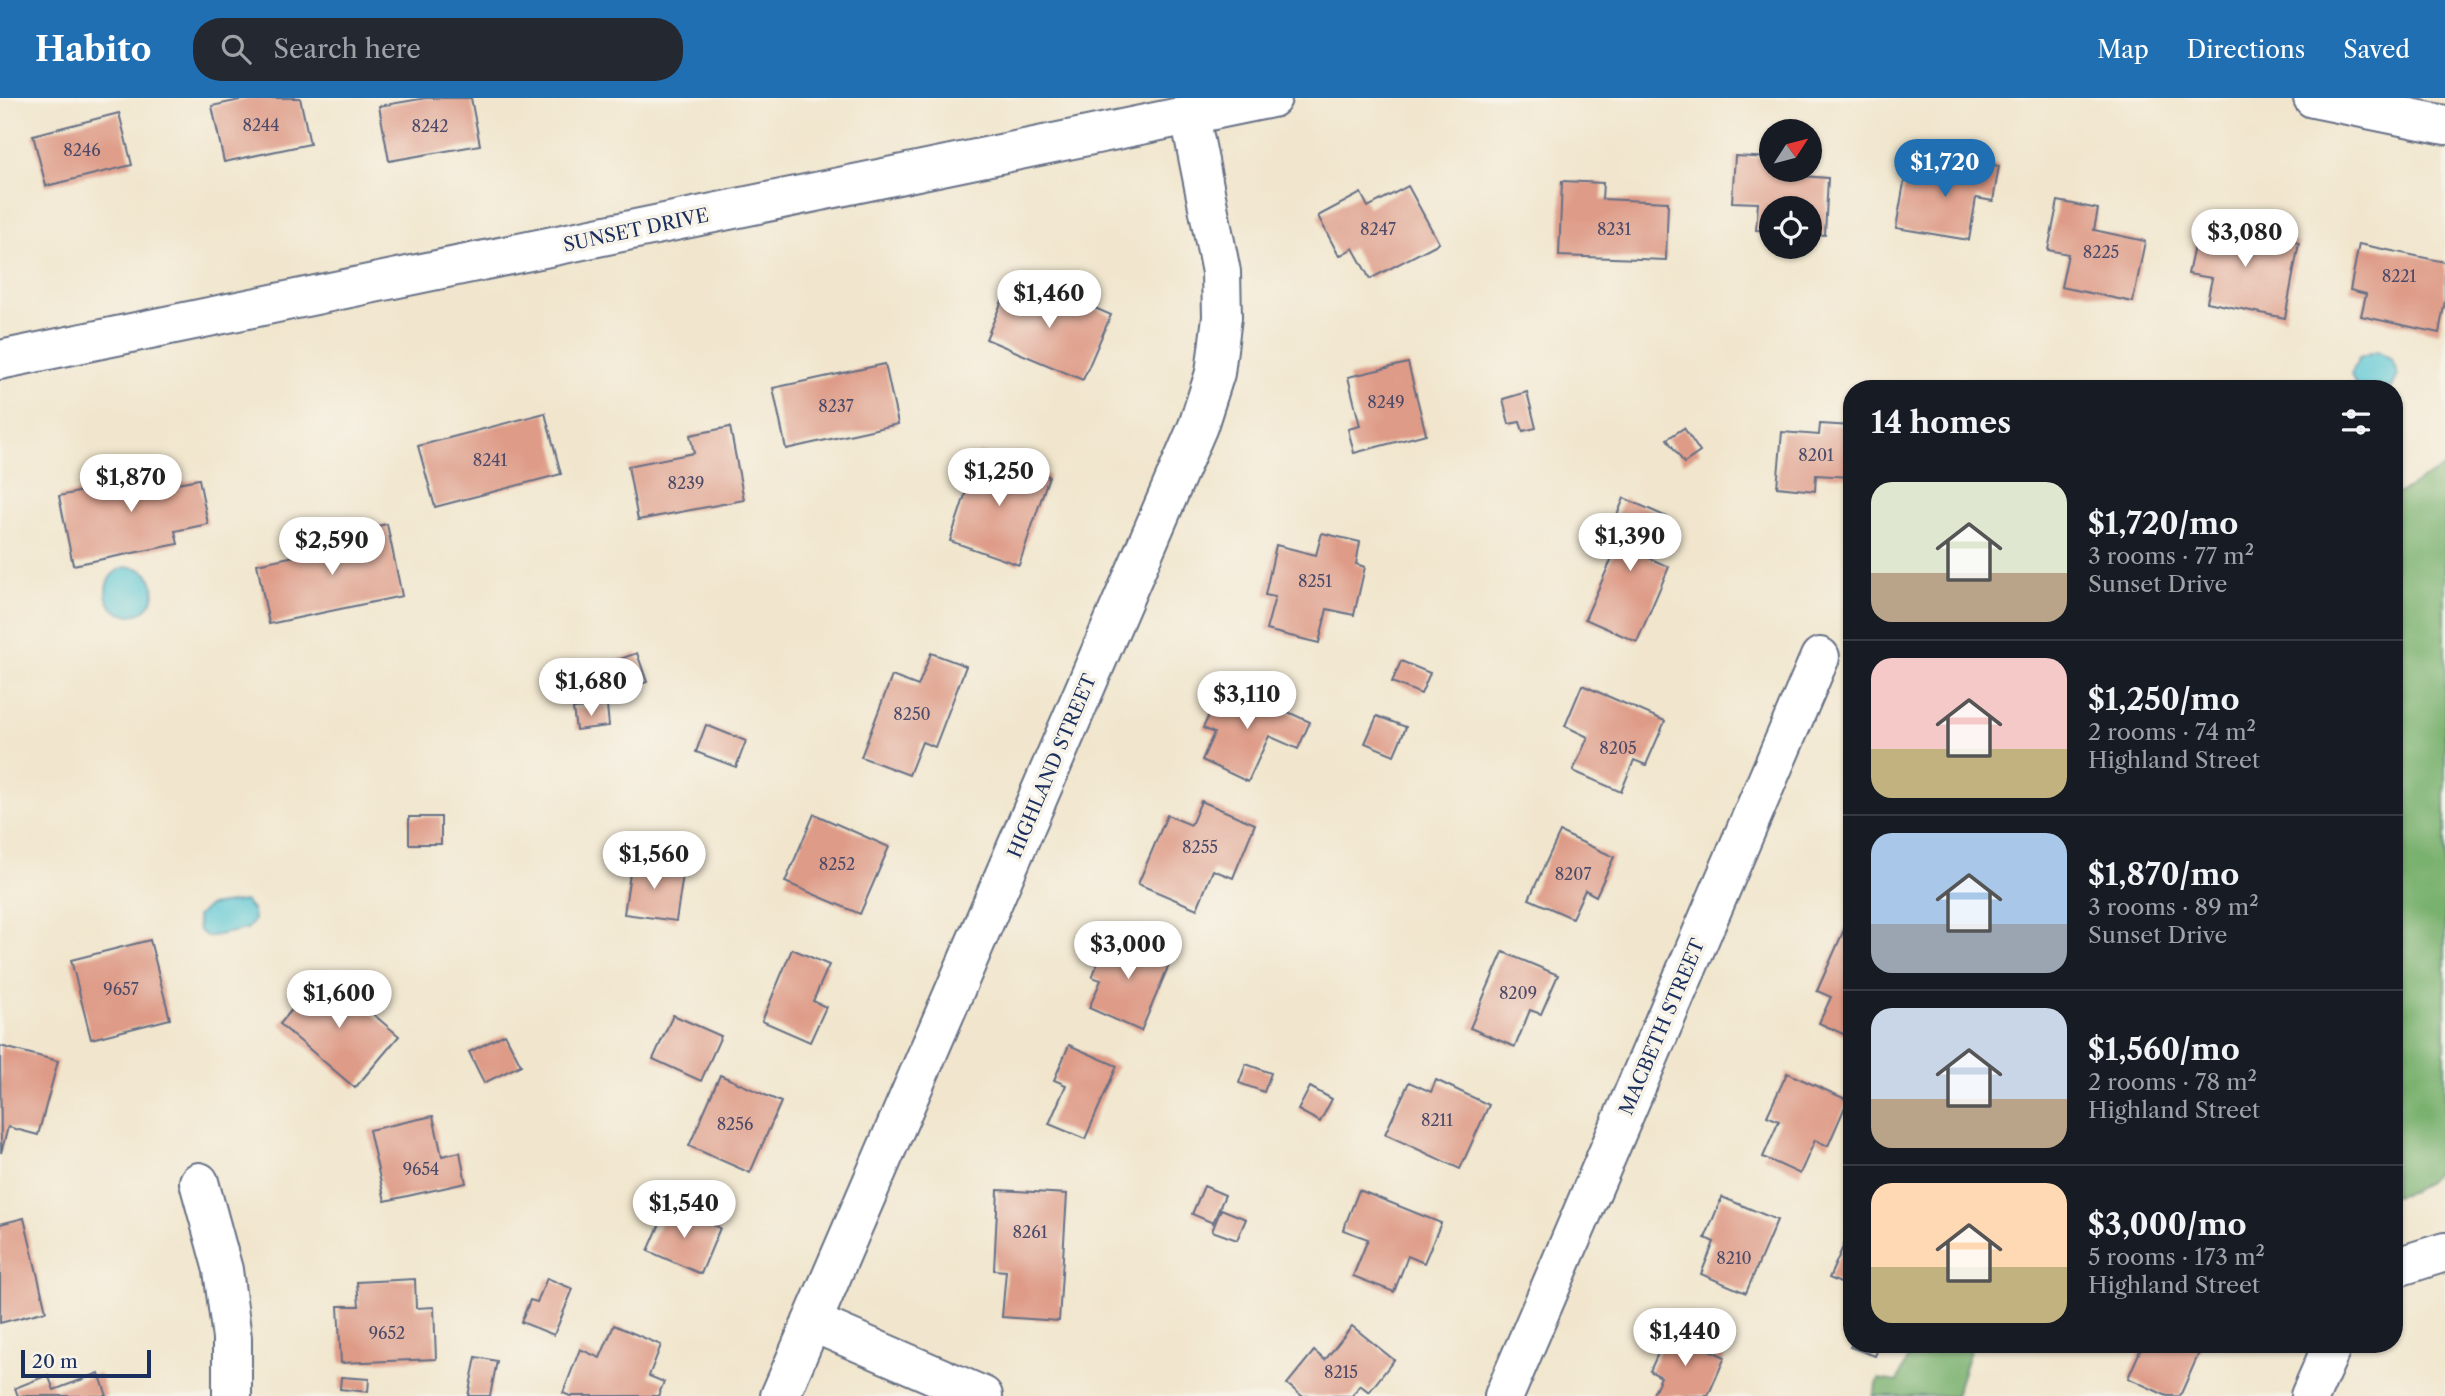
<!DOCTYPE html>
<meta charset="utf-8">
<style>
:root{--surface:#171b24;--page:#242831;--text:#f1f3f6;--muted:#9ea1a6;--line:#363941;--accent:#1f6fb2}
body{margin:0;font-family:"Libre Caslon Text",serif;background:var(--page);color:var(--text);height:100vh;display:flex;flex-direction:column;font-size:26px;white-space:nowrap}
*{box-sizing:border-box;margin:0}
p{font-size:23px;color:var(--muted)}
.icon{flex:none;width:38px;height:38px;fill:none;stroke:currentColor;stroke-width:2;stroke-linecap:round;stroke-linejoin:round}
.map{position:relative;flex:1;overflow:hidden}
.sheet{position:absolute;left:1843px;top:282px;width:560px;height:973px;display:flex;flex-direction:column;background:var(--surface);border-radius:28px;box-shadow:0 2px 5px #0004}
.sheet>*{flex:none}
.needle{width:46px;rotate:54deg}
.controls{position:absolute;left:1759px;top:21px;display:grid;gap:14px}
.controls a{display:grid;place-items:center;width:63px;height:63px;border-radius:50%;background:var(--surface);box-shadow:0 2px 5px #0004;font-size:35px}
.scale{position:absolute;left:21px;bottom:18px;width:130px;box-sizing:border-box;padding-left:7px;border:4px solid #1b2f5e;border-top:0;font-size:19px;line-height:24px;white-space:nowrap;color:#1b2f5e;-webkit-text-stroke:5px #f7f3e8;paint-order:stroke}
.price{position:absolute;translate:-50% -60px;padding:0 16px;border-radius:24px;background:#fff;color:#222;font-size:23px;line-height:46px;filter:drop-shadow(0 2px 4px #0008)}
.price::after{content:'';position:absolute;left:50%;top:42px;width:21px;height:16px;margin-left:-10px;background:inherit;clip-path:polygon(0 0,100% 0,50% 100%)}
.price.selected{background:var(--accent);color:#fff}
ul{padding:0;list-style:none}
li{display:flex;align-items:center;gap:21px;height:175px;padding:0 28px}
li+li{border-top:2px solid var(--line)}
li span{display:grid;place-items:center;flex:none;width:196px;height:140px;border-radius:21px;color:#555}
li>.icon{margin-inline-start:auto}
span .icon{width:84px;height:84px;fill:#fffc;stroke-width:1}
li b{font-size:30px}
h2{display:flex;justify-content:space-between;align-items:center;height:84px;padding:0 28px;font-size:30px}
header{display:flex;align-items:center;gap:42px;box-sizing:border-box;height:98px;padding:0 35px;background:var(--accent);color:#fff}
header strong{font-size:33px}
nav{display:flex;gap:38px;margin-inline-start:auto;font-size:24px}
.search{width:490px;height:63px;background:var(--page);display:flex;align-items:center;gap:18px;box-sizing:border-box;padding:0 24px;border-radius:28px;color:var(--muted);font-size:26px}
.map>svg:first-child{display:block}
.forest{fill:#79b16e;stroke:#4a7066;stroke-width:2}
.water{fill:#5bc7d4;stroke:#3b7b99;stroke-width:2}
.building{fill:#de9b87}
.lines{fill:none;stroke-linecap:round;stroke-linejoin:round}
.minor-casing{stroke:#666f85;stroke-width:42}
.minor{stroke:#fff;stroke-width:38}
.labels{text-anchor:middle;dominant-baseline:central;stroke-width:7;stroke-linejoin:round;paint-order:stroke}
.number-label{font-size:16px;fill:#4c4a68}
.street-label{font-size:19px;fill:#1b2f5e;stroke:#f7f3e8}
</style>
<header>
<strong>Habito</strong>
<div class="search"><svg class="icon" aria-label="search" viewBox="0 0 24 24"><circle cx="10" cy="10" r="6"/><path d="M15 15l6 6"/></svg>Search here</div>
<nav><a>Map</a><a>Directions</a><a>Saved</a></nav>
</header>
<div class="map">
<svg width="2445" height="1298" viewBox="0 0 2445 1298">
<rect width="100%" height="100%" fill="#f7f3e8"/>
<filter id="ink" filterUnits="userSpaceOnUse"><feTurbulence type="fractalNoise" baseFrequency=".0143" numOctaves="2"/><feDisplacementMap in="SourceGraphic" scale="14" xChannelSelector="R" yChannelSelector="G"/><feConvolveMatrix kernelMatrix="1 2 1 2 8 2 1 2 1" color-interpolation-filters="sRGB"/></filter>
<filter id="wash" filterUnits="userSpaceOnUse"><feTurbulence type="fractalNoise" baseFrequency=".00686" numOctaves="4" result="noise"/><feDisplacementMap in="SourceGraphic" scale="28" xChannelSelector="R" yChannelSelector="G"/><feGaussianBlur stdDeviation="1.57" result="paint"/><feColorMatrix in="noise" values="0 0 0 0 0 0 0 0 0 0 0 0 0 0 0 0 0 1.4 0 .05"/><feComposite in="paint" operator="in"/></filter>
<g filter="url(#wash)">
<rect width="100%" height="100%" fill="#f1e6cd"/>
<!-- forest -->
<g class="forest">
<path d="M2443 370H2445V1062C2430 1082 2421 1093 2394 1098V398Z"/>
<path d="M1914 1246H1972L1955 1298H1873L1879 1281 1897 1284Z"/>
</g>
<!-- water -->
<g class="water">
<path d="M2377 253 2392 261 2398 277 2392 290H2357L2351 276 2359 259Z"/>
<circle cx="130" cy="493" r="24"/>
<path d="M244 803 253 813 254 823 247 831 208 839 199 833 197 818 209 808Z"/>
</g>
<g id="blocks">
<!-- building -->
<g class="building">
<path d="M249 0H300L310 46 224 64 212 8Z"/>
<path d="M426 0H471L480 47 389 63 379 8Z"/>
<path d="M119 15 132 67 46 88 33 37Z"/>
<path d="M1735 58 1771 60V72H1778L1777 76 1828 80 1825 137 1810 136V110H1771V133L1756 132 1758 105 1732 104Z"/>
<path d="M1961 61 1999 68 1993 103 1976 100 1969 142 1896 130 1907 68 1958 77Z"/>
<path d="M1562 83 1603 85 1602 101 1668 104 1666 162 1559 158Z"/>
<path d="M1408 88 1439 145 1370 181 1353 150 1339 158 1318 118 1361 95 1368 109Z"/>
<path d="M2058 103 2098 111 2094 132 2145 143 2133 204 2061 189 2068 156 2048 152Z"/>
<path d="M2199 125 2299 145 2285 220 2207 204 2212 180 2188 176Z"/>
<path d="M2359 146 2445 164V203L2439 235 2361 218 2366 196 2350 192Z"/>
<path d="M1010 184 1068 209 1072 200 1111 217 1083 282 986 241Z"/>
<path d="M1408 265 1426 336 1354 355 1348 331 1360 328 1348 279Z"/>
<path d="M885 266 898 326 786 351 773 290Z"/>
<path d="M1527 294 1536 330 1523 333 1520 324 1509 326 1503 301Z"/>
<path d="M545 315 561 376 435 409 418 348Z"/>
<path d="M1820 326 1852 328V379L1816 377 1815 393 1777 389 1782 334 1819 337Z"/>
<path d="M730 329 744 402 638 422 628 368 694 355 690 337Z"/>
<path d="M1684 330 1700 354 1684 365 1667 341Z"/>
<path d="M979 354 1049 378 1019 467 950 443Z"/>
<path d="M167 362 172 386 199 381 208 426 175 433 178 446 73 467 59 398 127 384 124 370Z"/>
<path d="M1624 400 1667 419 1649 460 1669 469 1637 544 1585 521 1616 451 1605 446Z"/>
<path d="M387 426 402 498 269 526 257 466 337 449 334 437Z"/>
<path d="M1322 435 1360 444 1356 466 1365 469 1354 517 1327 511 1319 545 1266 532 1275 499 1265 497 1276 447 1316 457Z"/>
<path d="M637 555 647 584 624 592 614 563Z"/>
<path d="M931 555 966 568 935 649 922 644 909 677 861 659 892 578 918 588Z"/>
<path d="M1401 563 1430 575 1421 596 1392 584Z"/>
<path d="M1224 585 1310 624 1298 651 1269 638 1248 684 1202 662 1214 635 1203 630Z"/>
<path d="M1582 587 1665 623 1646 667 1634 662 1621 694 1573 673 1588 639 1565 628Z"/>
<path d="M607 608 609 628 576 632 573 611Z"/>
<path d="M1377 618 1406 629 1394 657 1365 645Z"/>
<path d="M706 627 746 643 736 669 696 654Z"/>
<path d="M1201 703 1255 726 1233 780 1213 772 1197 811 1138 786 1167 717 1191 727Z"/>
<path d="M814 716 889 749 860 816 785 784Z"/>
<rect x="409" y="719" width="32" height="27"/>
<path d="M1560 734 1614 759 1596 798 1585 792 1572 820 1529 801Z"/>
<path d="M632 762 684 770 676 823 624 816Z"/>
<path d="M1846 827 1852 829V940L1819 925 1831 899 1817 893Z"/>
<path d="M1111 835 1171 862 1141 933 1089 910 1101 882 1092 879Z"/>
<path d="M150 842 170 921 91 941 71 862Z"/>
<path d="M792 851 829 867 813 903 826 909 810 944 762 923Z"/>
<path d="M1503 854 1558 877 1541 916 1530 912 1515 949 1470 930Z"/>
<path d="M323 874 399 938 355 990 280 926Z"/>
<path d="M673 917 721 938 701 983 653 961Z"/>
<path d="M505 936 521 967 484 985 469 954Z"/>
<path d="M1069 947 1117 968 1085 1041 1049 1026 1066 987 1054 982Z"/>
<path d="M0 948 58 963 38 1037 8 1029 1 1055Z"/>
<path d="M1246 966 1271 975 1264 994 1239 985Z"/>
<path d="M1787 975 1848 1002 1828 1048 1815 1042 1800 1076 1763 1059 1779 1023 1767 1018Z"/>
<path d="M720 977 781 1004 750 1075 689 1048Z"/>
<path d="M1436 982 1489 1007 1460 1071 1385 1036 1409 984 1431 994Z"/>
<path d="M1310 989 1332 1001 1320 1024 1298 1012Z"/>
<path d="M433 1018 442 1058 460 1054 466 1085 385 1103 369 1032Z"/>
<path d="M1204 1088 1225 1097 1213 1125 1192 1116Z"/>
<path d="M998 1092 1067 1096 1059 1223 1002 1219 1006 1173 994 1172Z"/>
<path d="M1359 1092 1441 1125 1424 1165 1408 1158 1394 1194 1353 1178 1368 1141 1343 1132Z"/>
<path d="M1722 1099 1777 1122 1746 1195 1701 1176 1714 1144 1705 1140Z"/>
<path d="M668 1107 720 1130 701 1176 648 1153Z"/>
<path d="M1221 1111 1246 1121 1237 1142 1212 1133Z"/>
<path d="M24 1120 46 1213 0 1225V1126Z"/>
<path d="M1852 1129V1190L1829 1180Z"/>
<path d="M547 1180 573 1191 554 1237 521 1224 530 1202 537 1204Z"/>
<path d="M415 1181 416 1210 434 1209 436 1261 341 1265 338 1208H359L357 1184Z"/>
<path d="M614 1227 661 1247 649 1278 664 1284 658 1298H570L563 1295 580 1251 600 1260Z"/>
<path d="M1352 1228 1394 1262 1369 1294 1360 1287 1352 1298H1302L1287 1286 1314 1253 1325 1262Z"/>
<path d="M1668 1233 1725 1259 1708 1298H1652L1661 1279 1650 1273Z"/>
<path d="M1852 1246H1880L1875 1258 1850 1249Z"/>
<path d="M2143 1246H2203L2180 1298H2167L2128 1280Z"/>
<path d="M476 1259 497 1263 490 1298H468Z"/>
<path d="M99 1275 107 1298H18L15 1290 48 1277 54 1292Z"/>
<path d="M341 1279 369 1281 368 1294 340 1291Z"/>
</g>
</g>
</g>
<g filter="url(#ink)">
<use href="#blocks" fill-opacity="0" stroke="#666f85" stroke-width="2"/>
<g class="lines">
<!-- minor casing -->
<g class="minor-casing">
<g id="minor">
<path d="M2313 0 2445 27"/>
<path d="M0 262 1272 0"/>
<path d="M199 1084 223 1172 232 1240V1298"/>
<path d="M2394 1170 2445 1154"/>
<path d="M812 1224 983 1298"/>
<path d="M780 1298 1198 328 1215 275 1222 219 1221 174 1190 18"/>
<path d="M1504 1298 1820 559"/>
<path d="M2310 1298 2333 1246"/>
</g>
</g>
<!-- minor -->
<use href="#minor" class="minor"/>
</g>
</g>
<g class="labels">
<!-- number labels -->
<g class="number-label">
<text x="261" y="27">8244</text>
<text x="430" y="28">8242</text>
<text x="82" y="52">8246</text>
<text x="1378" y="131">8247</text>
<text x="1614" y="131">8231</text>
<text x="2101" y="154">8225</text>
<text x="2399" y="178">8221</text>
<text x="1386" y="304">8249</text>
<text x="836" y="308">8237</text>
<text x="1816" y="357">8201</text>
<text x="490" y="362">8241</text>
<text x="686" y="385">8239</text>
<text x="1315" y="483">8251</text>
<text x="912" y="616">8250</text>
<text x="1618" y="650">8205</text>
<text x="1200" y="749">8255</text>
<text x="837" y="766">8252</text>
<text x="1573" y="776">8207</text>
<text x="121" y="891">9657</text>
<text x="1518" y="895">8209</text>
<text x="1437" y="1022">8211</text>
<text x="735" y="1026">8256</text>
<text x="421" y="1071">9654</text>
<text x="1030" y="1134">8261</text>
<text x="1734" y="1160">8210</text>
<text x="387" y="1235">9652</text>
<text x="1341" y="1274">8215</text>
</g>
<!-- street labels -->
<g class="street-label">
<text transform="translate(636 132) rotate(-12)">SUNSET DRIVE</text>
<text transform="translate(1052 668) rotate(-67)">HIGHLAND STREET</text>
<text transform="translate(1662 929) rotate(-67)">MACBETH STREET</text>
</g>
</g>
</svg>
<div class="controls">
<a><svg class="needle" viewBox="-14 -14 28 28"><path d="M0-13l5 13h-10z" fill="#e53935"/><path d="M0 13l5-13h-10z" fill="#9ea1a6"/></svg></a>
<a><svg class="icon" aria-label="locate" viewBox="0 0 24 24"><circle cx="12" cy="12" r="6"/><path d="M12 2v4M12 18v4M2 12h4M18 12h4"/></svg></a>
</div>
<div class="scale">20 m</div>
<b class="price selected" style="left:1945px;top:101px">$1,720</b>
<b class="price" style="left:2245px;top:171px">$3,080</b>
<b class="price" style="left:1049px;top:232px">$1,460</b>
<b class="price" style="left:999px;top:410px">$1,250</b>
<b class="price" style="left:131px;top:416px">$1,870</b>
<b class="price" style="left:1630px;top:475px">$1,390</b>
<b class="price" style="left:332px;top:479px">$2,590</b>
<b class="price" style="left:591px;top:620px">$1,680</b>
<b class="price" style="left:1247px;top:633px">$3,110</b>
<b class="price" style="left:654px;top:793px">$1,560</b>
<b class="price" style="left:1128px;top:883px">$3,000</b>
<b class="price" style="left:339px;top:932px">$1,600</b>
<b class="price" style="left:684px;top:1142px">$1,540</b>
<b class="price" style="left:1685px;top:1270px">$1,440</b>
<section class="sheet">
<h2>14 homes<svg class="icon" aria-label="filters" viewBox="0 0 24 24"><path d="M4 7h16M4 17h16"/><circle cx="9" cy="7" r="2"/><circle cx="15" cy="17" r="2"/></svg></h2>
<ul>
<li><span style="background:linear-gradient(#dfe7d0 65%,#b9a48a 0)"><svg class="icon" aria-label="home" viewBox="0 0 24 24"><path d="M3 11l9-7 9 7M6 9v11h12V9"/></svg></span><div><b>$1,720/mo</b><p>3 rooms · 77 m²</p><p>Sunset Drive</p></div></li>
<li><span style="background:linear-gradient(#f6c9c9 65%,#c2b280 0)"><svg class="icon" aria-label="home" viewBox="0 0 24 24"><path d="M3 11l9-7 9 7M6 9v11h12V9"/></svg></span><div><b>$1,250/mo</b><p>2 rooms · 74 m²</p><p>Highland Street</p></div></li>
<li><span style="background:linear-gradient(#a9c7e8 65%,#9aa5b1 0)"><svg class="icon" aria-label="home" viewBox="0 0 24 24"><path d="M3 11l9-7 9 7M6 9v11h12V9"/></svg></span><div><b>$1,870/mo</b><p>3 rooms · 89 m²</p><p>Sunset Drive</p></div></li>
<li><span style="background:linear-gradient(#c9d6e8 65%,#b9a48a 0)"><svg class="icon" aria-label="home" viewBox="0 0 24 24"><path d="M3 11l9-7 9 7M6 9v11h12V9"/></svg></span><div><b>$1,560/mo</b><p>2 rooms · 78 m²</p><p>Highland Street</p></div></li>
<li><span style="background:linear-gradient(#ffd9b3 60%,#c2b280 0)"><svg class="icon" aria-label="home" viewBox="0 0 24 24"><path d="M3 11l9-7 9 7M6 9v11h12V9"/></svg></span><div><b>$3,000/mo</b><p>5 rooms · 173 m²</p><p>Highland Street</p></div></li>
</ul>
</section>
</div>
